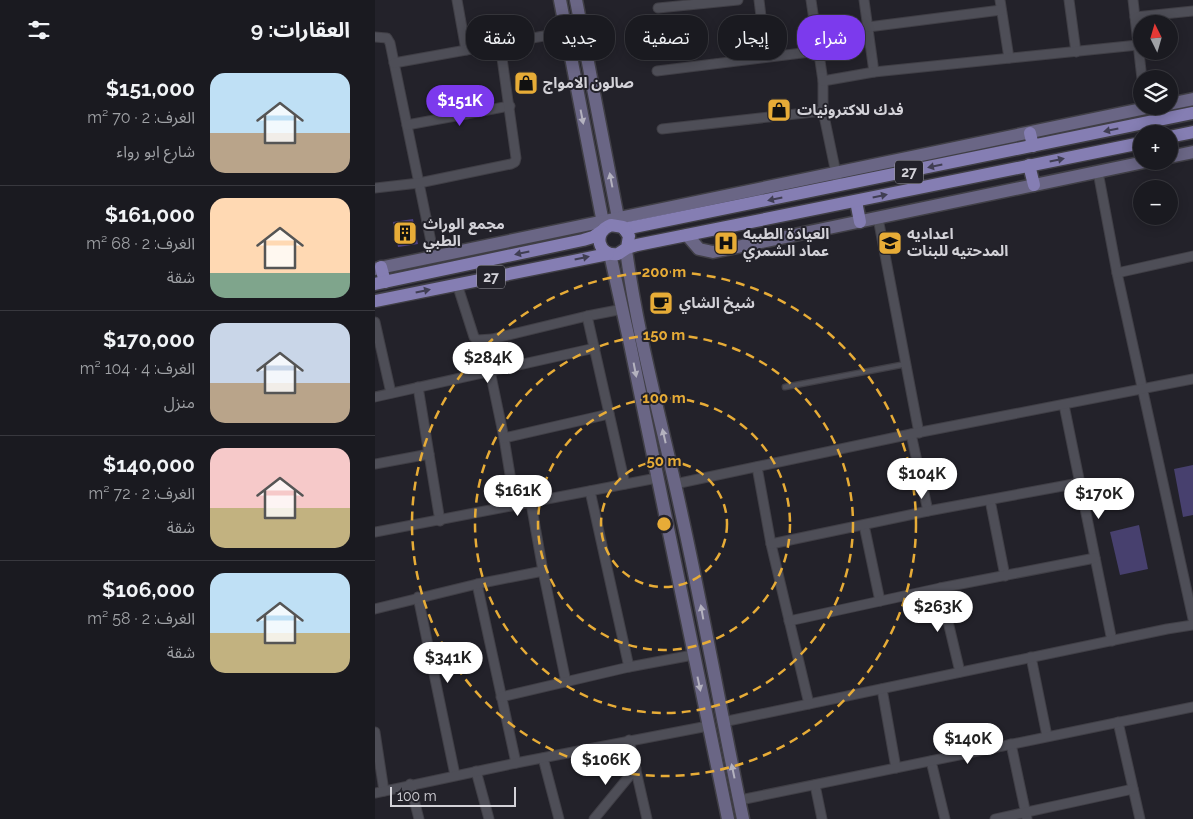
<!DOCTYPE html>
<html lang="ar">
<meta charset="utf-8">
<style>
:root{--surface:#1a1a20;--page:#232329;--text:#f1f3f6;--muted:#9fa1a5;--line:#38383e;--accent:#7c3aed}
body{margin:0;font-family:Raleway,"Noto Sans Arabic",sans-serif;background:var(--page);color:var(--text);direction:rtl;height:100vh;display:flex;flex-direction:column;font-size:19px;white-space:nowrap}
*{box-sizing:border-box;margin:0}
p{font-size:16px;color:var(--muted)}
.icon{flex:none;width:28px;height:28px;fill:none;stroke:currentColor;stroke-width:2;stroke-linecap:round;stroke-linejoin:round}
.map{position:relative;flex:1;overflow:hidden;direction:ltr}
.panel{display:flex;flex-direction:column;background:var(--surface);width:375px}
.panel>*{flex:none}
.hud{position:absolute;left:15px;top:15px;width:475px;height:45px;direction:rtl;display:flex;gap:10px}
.needle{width:32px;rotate:355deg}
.fabs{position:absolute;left:758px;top:15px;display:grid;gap:10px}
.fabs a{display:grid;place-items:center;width:45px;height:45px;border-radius:50%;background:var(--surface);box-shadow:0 2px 12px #0003,0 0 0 1px var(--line);font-size:25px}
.scale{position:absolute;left:15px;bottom:12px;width:126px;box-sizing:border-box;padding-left:5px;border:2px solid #d3d2d8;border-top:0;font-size:14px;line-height:18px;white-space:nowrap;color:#d3d2d8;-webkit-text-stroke:4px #23222a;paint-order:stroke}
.price{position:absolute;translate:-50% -42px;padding:0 11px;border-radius:18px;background:#fff;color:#222;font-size:16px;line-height:32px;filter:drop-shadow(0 1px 2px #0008)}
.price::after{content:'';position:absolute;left:50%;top:30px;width:15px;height:11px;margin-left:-8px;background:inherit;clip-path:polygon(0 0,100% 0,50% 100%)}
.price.selected{background:var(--accent);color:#fff}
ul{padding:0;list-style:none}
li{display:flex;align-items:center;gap:15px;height:125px;padding:0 25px}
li+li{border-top:1px solid var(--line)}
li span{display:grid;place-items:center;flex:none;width:140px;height:100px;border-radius:15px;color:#555}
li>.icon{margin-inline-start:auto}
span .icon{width:60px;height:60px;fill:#fffc;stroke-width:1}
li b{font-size:21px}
h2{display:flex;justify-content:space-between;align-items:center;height:60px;padding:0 25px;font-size:21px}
.tag{padding:0 18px;border-radius:20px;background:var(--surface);box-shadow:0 2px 12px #0003,0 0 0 1px var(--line);font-size:18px;line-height:45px}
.tag.selected{background:var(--accent);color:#fff}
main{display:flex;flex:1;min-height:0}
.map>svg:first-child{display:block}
.green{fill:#47406e}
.building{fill:#4d4083}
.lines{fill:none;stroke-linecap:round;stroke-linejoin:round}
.lane-casing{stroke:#403f46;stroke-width:7}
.street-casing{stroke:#403f46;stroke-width:11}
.secondary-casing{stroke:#403f46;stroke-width:15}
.primary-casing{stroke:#403f46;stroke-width:15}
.lane{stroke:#4e4e57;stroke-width:4.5}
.street{stroke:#4e4e57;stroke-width:9}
.secondary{stroke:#6a6685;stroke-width:12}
.primary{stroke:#857eb3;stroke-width:12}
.oneway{fill:#b4b2bf}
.oneway2{fill:#403e53}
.ring{fill:none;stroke:#e7ac37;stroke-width:2.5;stroke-dasharray:9 6}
.labels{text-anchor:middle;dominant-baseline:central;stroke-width:4;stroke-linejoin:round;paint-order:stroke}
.shield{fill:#23222a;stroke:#9e9da4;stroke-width:1}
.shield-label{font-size:14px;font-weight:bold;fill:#d3d2d8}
.poi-label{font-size:15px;font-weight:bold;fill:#d3d2d8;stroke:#23222a;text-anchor:start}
.centre{fill:#e7ac37;stroke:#23222a;stroke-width:2.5}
.ring-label{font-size:15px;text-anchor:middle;font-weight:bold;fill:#e7ac37;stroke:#23222a;stroke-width:4;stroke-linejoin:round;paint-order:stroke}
</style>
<main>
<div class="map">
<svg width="818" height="819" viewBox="0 0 818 819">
<rect width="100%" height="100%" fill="#23222a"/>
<!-- green -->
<g class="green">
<path d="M818 465V515L808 517 799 469Z"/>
<path d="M764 525 773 569 745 575 735 532Z"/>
</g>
<!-- building -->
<path class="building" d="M38 219 43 244 23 247 18 222Z"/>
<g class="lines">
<!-- lane casing -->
<g class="lane-casing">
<path id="lane" d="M410 387 531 364"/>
</g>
<!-- street casing -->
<g class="street-casing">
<g id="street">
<path d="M82 0 91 50"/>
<path d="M384 0 391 57"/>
<path d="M436 0 448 81V111L462 178"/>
<path d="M489 0 499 72"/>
<path d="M625 0 634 58"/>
<path d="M694 0 701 52"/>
<path d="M758 0 767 79"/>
<path d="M283 8 363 0"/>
<path d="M760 17 818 11"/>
<path d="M493 27 626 10"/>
<path d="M0 37 12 38 15 43 59 256"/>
<path d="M19 63 191 32"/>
<path d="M282 71 443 51"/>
<path d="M448 81 499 72 763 45"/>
<path d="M32 125 135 106"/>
<path d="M287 129 448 111"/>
<path d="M723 172 742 273 818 619"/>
<path d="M0 188 44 183 136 164 140 162 141 158 125 44"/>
<path d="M503 218 544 433"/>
<path d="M742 273 818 256"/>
<path d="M82 284 99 337 102 340 117 339 212 316 248 309"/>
<path d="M212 316 250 484"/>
<path d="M0 322 16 393"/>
<path d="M115 371 129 438 140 505"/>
<path d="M43 387 65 521"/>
<path d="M0 397 220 348"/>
<path d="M689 405 737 641"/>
<path d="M536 434 553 511"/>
<path d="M129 438 234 414"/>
<path d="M0 464 54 454"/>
<path d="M382 467 396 544 434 704"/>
<path d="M300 484 536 434 818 379"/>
<path d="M215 491 254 667"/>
<path d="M615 500 630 576"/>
<path d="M156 503 168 571 191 682"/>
<path d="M489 525 505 601"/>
<path d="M0 532 282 478"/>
<path d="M396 544 553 511 704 483"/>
<path d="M102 584 141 763"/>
<path d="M565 588 585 672"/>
<path d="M43 597 80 775"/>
<path d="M0 609 102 584 168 571"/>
<path d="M414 621 565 588 720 558"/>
<path d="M656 657 672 736"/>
<path d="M507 689 521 768"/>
<path d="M126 697 254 667 318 655"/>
<path d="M348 722 792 629 818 625"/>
<path d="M743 722 765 819"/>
<path d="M0 732 9 791"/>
<path d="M254 740 272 819"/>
<path d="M636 744 652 819"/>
<path d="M168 758 184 819"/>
<path d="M556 761 570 819"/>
<path d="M101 771 114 819"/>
<path d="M35 784 44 819"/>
<path d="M440 785 447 819"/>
<path d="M0 793 141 763 333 726"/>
<path d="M365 800 818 707"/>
<path d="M219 819 261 768"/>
<path d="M620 819 758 789"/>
</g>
</g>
<!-- secondary casing -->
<g class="secondary-casing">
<g id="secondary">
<path d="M185 0 229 228"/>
<path d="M201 0 243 218 246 225"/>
<path d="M794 104 818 99"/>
<path d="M794 157 818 152"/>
<path d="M312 235 324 249 338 252 774 161"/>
<path d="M251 250C263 339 288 427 307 516 329 616 347 718 368 819"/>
<path d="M235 254 255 344 353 819"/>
<path d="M0 269 781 106"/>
</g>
</g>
<!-- primary casing -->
<g class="primary-casing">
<g id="primary">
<path d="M655 133 658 146"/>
<path d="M794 137 818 132"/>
<path d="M654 165 659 185"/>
<path d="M481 201 485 222"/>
<path d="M249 229 818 113"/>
<path d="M252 248 254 236 248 227 236 225C217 232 223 257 243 254L252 248 262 245 766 143"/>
<path d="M6 267 10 282"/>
<path d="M0 284 208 240 218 237 227 231"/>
<path d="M0 301 233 254"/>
</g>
</g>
<!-- lane -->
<use href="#lane" class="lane"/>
<!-- street -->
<use href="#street" class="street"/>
<!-- secondary -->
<use href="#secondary" class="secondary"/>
<!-- primary -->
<use href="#primary" class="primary"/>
</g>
<!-- one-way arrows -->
<defs><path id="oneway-solid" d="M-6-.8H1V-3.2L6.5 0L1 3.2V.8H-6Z" transform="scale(1.25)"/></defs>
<g class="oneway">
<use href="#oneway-solid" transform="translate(207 117) rotate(79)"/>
<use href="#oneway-solid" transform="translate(236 180) rotate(-101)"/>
<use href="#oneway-solid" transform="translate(260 370) rotate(79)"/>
<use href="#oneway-solid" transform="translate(289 436) rotate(-103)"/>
<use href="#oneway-solid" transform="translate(327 612) rotate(-100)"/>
<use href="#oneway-solid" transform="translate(324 684) rotate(78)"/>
<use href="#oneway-solid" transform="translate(358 771) rotate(-102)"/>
</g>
<g class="oneway2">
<use href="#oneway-solid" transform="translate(736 130) rotate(168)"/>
<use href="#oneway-solid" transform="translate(682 160) rotate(-12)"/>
<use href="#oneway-solid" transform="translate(560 166) rotate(168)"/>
<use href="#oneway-solid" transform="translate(505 196) rotate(-12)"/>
<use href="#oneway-solid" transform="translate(400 199) rotate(168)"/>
<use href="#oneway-solid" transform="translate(147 253) rotate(168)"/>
<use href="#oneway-solid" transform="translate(207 258) rotate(-12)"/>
<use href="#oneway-solid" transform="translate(48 291) rotate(-12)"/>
</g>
<!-- distance rings -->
<g class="ring">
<circle cx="289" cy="524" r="63"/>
<circle cx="289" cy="524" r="126"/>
<circle cx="289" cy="524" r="189"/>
<circle cx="289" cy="524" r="252"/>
</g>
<!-- icons -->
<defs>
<g id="shop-square" transform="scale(1.25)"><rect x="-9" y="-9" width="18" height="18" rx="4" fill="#e7ac37" stroke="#23222a"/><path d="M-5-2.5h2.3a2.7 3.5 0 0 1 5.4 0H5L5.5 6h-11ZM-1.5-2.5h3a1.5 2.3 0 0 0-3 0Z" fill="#111"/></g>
<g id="building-square" transform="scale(1.25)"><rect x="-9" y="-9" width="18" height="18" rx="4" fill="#e7ac37" stroke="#23222a"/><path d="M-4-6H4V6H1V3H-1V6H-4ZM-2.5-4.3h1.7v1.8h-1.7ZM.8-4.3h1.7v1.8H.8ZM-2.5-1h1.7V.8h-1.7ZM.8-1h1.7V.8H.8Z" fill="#111"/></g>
<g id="hospital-square" transform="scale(1.25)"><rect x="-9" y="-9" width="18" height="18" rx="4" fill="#e7ac37" stroke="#23222a"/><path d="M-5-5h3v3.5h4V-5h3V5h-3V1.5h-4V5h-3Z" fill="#111"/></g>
<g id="school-square" transform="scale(1.25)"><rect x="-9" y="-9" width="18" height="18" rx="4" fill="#e7ac37" stroke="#23222a"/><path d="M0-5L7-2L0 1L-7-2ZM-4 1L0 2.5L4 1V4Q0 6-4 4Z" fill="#111"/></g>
<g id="cafe-square" transform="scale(1.25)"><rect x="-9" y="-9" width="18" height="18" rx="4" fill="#e7ac37" stroke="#23222a"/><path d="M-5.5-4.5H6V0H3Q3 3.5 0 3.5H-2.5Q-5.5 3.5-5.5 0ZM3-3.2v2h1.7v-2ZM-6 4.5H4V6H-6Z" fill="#111"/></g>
</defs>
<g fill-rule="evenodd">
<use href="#shop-square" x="151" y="83"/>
<use href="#shop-square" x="404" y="110"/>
<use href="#building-square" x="30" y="233"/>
<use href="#hospital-square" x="351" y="243"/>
<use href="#school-square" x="515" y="243"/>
<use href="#cafe-square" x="286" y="303"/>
</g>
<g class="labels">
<!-- shield labels -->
<g class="shield">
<rect x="520" y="160.5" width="28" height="23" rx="4"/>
<rect x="102" y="265.5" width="28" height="23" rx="4"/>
</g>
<g class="shield-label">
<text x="534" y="172">27</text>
<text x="116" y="277">27</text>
</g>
<!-- poi labels -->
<g class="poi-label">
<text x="168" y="83">صالون الامواج</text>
<text x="422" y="110">فدك للاكترونيات</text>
<text x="48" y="224">مجمع الوراث<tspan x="48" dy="17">الطبي</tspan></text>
<text x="368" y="234">العيادة الطبيه<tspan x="368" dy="17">عماد الشمري</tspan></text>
<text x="532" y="234">اعداديه<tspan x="532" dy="17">المدحتيه للبنات</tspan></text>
<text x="304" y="303">شيخ الشاي</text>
</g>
</g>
<circle cx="289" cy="524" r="8" class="centre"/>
<g class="ring-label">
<text x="289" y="277">200 m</text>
<text x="289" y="340">150 m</text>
<text x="289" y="403">100 m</text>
<text x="289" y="466">50 m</text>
</g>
</svg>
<div class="fabs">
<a><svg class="needle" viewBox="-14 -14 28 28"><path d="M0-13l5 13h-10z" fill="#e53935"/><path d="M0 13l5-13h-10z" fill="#9fa1a5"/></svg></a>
<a><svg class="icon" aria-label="layers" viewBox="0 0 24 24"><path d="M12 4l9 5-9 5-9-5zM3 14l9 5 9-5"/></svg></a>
<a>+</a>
<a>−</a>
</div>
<div class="scale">100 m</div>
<b class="price selected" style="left:85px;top:127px">$151K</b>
<b class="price" style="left:113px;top:384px">$284K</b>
<b class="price" style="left:547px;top:500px">$104K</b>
<b class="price" style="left:143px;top:517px">$161K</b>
<b class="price" style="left:724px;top:520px">$170K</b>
<b class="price" style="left:563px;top:633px">$263K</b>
<b class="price" style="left:73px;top:684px">$341K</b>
<b class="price" style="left:593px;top:765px">$140K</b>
<b class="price" style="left:231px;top:786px">$106K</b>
<div class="hud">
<a class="tag selected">شراء</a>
<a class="tag">إيجار</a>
<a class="tag">تصفية</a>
<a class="tag">جديد</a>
<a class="tag">شقة</a>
</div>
</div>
<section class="panel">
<h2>العقارات: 9<svg class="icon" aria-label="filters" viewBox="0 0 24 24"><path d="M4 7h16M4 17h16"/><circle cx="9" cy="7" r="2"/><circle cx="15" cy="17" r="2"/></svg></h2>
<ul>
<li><span style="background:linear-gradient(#bfe0f5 60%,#b9a48a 0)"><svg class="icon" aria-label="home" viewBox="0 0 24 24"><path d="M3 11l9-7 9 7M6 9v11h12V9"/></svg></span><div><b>$151,000</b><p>الغرف: 2 · 70 m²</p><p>شارع ابو رواء</p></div></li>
<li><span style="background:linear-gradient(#ffd9b3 75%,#7fa58c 0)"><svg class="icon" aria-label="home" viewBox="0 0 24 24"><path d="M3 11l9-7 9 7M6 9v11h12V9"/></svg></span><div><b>$161,000</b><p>الغرف: 2 · 68 m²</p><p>شقة</p></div></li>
<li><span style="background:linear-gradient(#c9d6e8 60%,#b9a48a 0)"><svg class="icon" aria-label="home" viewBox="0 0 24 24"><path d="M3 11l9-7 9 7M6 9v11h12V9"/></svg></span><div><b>$170,000</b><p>الغرف: 4 · 104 m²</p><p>منزل</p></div></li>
<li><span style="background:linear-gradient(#f6c9c9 60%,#c2b280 0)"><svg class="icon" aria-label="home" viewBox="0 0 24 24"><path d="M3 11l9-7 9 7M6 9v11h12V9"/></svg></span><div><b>$140,000</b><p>الغرف: 2 · 72 m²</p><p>شقة</p></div></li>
<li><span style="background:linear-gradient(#bfe0f5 60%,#c2b280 0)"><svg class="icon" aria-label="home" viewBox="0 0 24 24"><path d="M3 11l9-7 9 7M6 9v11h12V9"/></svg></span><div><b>$106,000</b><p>الغرف: 2 · 58 m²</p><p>شقة</p></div></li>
</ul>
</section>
</main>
